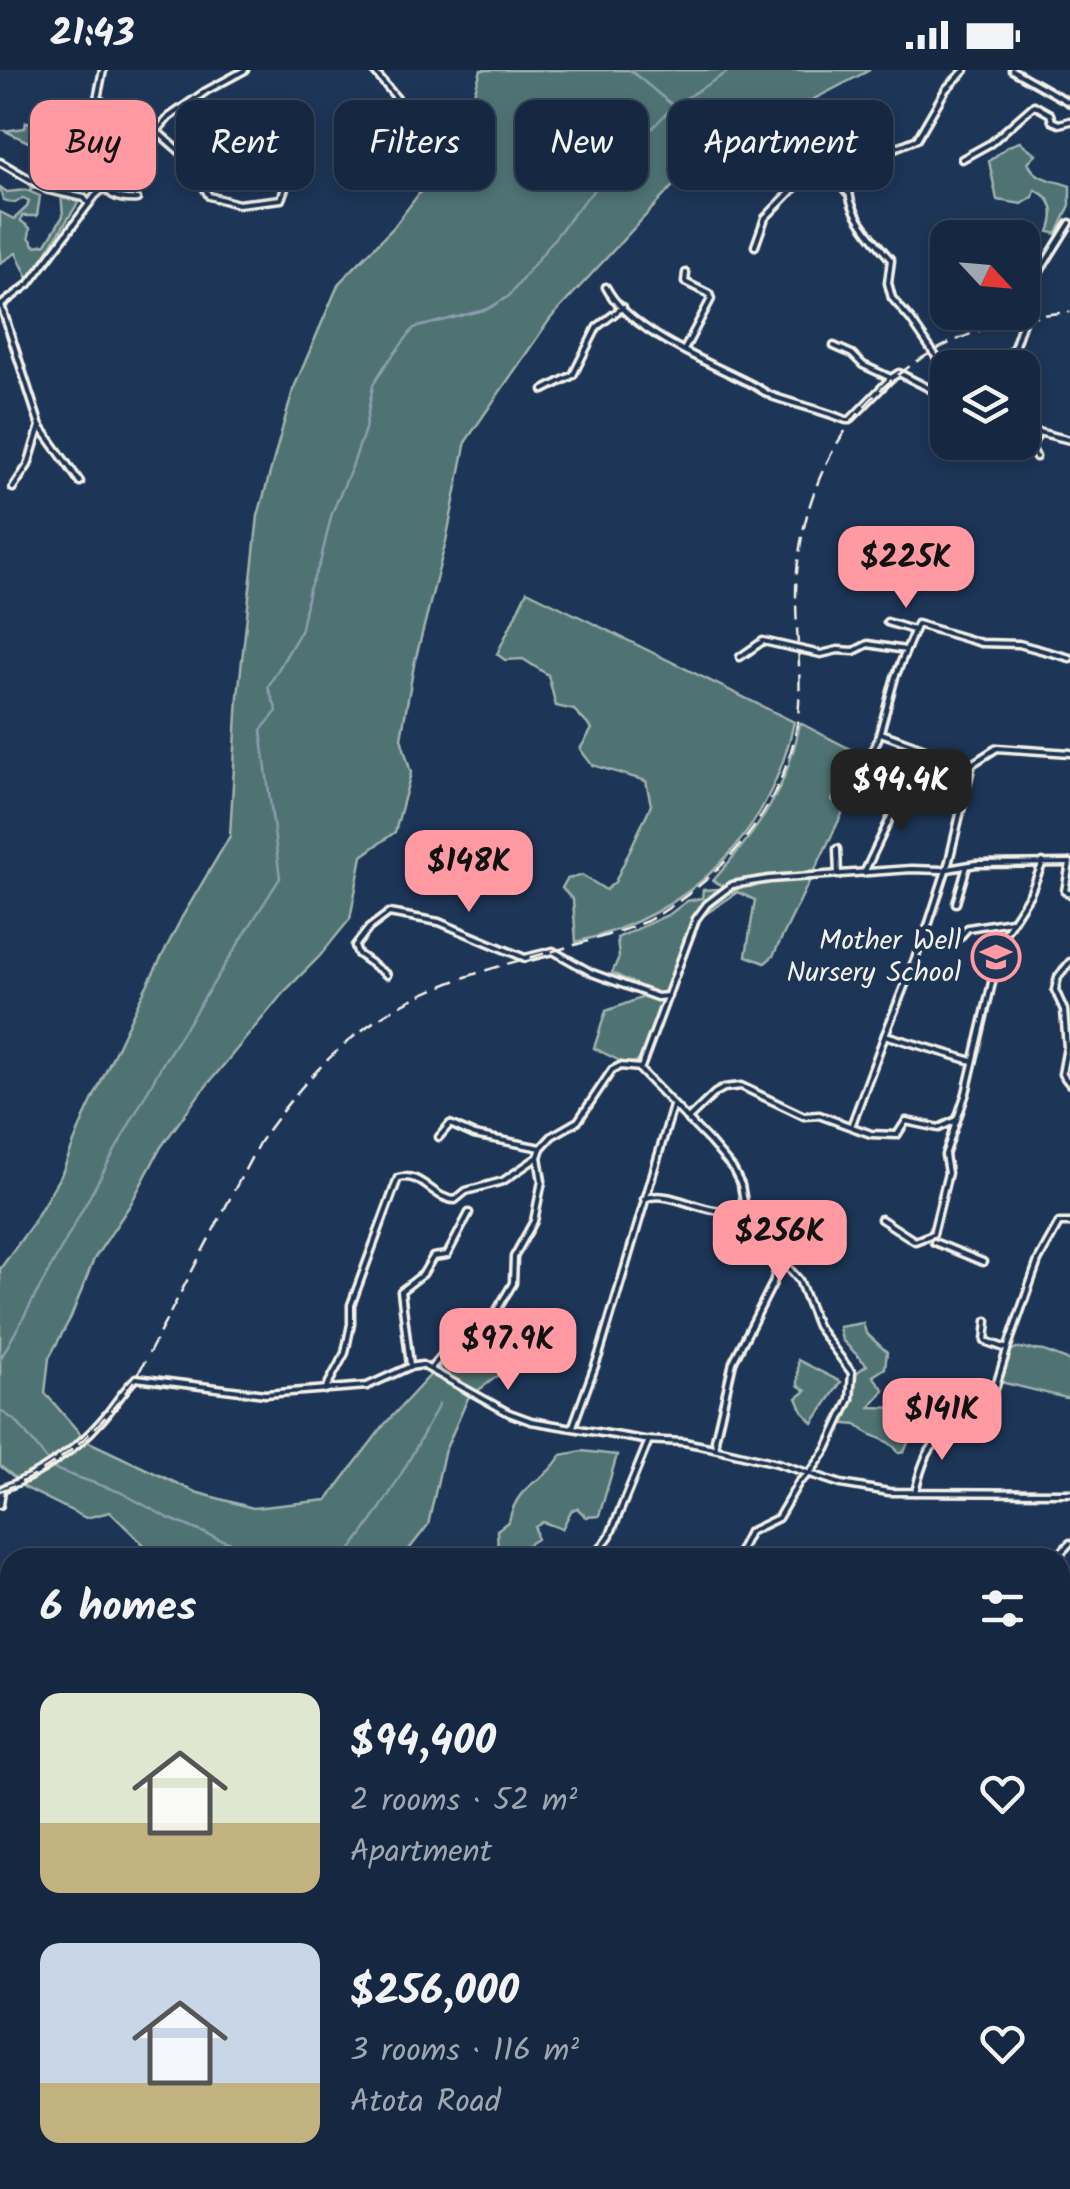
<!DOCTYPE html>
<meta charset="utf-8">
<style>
:root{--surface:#162841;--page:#23344c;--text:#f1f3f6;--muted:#9ea6b1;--line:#35445a;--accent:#ff9aa2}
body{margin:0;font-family:Kalam,sans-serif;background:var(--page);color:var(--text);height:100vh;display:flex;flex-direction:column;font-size:38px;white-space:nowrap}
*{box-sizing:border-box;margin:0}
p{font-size:32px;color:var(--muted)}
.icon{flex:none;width:55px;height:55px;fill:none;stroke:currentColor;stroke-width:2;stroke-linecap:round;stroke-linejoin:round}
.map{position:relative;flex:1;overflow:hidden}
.details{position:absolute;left:0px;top:1478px;width:1070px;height:642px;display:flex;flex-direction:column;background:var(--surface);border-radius:30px 30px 0 0;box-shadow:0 5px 15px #0003,0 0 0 2px var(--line)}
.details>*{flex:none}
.hud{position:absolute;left:30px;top:30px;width:1010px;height:90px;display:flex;gap:20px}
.needle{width:65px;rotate:116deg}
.fabs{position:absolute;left:930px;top:150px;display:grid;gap:20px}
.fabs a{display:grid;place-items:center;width:110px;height:110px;border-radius:20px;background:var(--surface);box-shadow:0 5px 15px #0003,0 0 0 2px var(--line);font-size:50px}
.price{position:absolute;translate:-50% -85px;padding:0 22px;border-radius:20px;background:var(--accent);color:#111;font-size:32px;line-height:65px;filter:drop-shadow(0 2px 5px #0008)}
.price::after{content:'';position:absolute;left:50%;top:60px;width:30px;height:22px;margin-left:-15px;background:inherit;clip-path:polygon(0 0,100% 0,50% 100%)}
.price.current{background:#222;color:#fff}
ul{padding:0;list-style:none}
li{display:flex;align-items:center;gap:30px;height:250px;padding:0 40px}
li span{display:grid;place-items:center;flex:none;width:280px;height:200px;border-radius:20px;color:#555}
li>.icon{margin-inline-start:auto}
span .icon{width:120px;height:120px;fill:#fffc;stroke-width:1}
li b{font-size:42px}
h2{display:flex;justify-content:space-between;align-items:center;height:120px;padding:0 40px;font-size:42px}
.pill{padding:0 35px;border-radius:20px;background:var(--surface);box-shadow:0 5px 15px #0003,0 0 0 2px var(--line);font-size:35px;line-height:90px}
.pill.current{background:var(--accent);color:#111}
.status{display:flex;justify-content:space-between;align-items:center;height:70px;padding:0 50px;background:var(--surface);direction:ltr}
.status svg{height:28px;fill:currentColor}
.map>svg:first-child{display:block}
.green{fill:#507373;stroke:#a2b2ae;stroke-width:2.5}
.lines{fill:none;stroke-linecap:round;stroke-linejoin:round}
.stream{stroke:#8a9eaf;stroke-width:2.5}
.street-casing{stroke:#f4f1e8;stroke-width:11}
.street{stroke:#1d3557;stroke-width:4}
.rail{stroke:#f4f1e8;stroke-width:2.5;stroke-dasharray:15 8;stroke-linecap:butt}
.labels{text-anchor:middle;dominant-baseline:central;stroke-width:8;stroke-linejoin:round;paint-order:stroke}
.poi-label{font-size:28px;fill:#f4f1e8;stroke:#1d3557;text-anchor:end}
</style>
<div class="status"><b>21:43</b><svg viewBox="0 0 49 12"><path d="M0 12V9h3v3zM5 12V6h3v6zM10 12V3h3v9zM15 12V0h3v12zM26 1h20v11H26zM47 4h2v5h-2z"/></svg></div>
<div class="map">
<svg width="1070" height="2119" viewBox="0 0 1070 2119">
<rect width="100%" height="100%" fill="#1d3557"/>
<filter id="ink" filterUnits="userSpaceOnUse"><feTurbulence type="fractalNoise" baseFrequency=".01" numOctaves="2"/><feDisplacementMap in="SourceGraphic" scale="20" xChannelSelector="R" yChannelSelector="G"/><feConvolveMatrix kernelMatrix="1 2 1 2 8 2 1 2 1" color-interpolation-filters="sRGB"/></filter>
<g filter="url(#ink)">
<!-- green -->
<g class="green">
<path d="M481 0H870L810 31 720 65 550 249 466 371 446 471 414 595 401 668 411 703 395 762 362 786 350 849 319 887 284 922 198 1026 161 1077 130 1135 94 1189 71 1247 49 1288 45 1323 83 1367 66 1382 18 1410 0 1396V1199L31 1156 62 1103 83 1050 139 931 182 847 230 766 238 626 258 446 293 320 339 213 393 158 461 68Z"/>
<path d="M55 42C68 53 70 66 81 75L90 72 98 75 102 65H110L111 82 100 89 99 102 93 99 78 103 56 94 42 105V113L31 119 30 109 46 88 48 92H53L56 83 62 84 67 94 83 99 88 92 87 84 58 69 52 73 49 82 5 61 25 58 26 52 49 53 48 44Z"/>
<path d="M1020 72 1036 84 1028 92C1034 110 1055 110 1070 116V135L1057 164 1049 162C1056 144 1054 128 1035 120L1033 127 1022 134 997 130 989 91 1008 76Z"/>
<path d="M0 117 7 122 26 120 40 126 37 146H22L21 151 30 158 29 167 35 176 46 174 63 146 61 122 78 133 29 210 16 183 0 193V142L14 149 27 137 29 131 23 128 15 133 3 130Z"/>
<path d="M527 521 794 652C769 767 691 845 576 872L573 830 562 818 567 809 582 805 606 820 615 812 651 735 646 711 592 695 580 679 592 659 574 640 556 636 548 605 523 589 505 590 497 584Z"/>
<path d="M800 653 856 682 832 730 845 738 773 886 765 893 746 886 755 830 713 811C759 757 786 724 800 653Z"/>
<path d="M718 819 736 823 704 845 702 833 692 851 669 924 658 925 612 903 619 887 617 868 670 844 687 831 702 828 703 820Z"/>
<path d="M646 926 662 931 640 991 626 994 594 978 606 941Z"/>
<path d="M863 1253 866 1263 887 1282 885 1298 873 1306 884 1320 870 1337 901 1338C913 1355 913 1364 904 1382L899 1383C888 1366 870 1369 857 1355L833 1353 849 1323 852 1306 867 1295 842 1270 839 1257Z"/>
<path d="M507 1255 526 1262 525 1277 504 1301 468 1328 444 1383 428 1455 403 1487H168L146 1477 110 1442 86 1448 22 1416 69 1386 87 1371 195 1422 253 1438 327 1430 384 1355 434 1301Z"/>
<path d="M1016 1278 1044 1281 1070 1291V1329L1001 1312 1011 1281Z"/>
<path d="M798 1290 841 1312 813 1353 803 1342 797 1328 806 1321 798 1315Z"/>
<path d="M582 1381 617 1385 599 1446 586 1447 577 1438 571 1441 562 1459 543 1452 535 1457 537 1469 513 1484 498 1483 497 1460 509 1451C519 1409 544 1415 561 1385Z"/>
<path d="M520 2110H755L769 2119H519Z"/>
</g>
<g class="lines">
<!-- stream -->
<g class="stream">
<path d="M630 0 671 34"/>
<path d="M0 1290 163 993 280 808 261 660 277 641 268 617 300 562 309 519 320 493 332 443 352 397 365 359 373 315 384 297 414 258 488 239 509 226 583 132 673 36 731 0"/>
<path d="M0 1340 17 1352 47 1390"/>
<path d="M54 1399 120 1422 168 1448 219 1469 282 1488"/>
<path d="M344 1488C383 1441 411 1388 439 1334"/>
<path d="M663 2110 681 2119"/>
<path d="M569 2119 572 2110"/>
</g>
<!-- street casing -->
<g class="street-casing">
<g id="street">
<path d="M103 0 97 29 152 57 184 85 204 95 206 100 204 117 209 126 238 134 281 129 305 64"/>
<path d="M373 0 399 31 395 53 397 62 423 75"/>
<path d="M1012 0 1070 33"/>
<path d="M962 89 991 73 1034 35 1050 44 1052 51 1059 54 1070 51"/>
<path d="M0 92 48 120 84 128 89 134"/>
<path d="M748 114 776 82 788 78 824 96 848 123"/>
<path d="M63 122 75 104C113 94 90 132 137 129"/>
<path d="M755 176 765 148 818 94"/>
<path d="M606 217C628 260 703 290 745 311 755 315 763 322 772 326 797 335 822 340 846 350H850L891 308"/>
<path d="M1 235 40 356 28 395 13 418"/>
<path d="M0 236 29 214 95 126 121 103 169 47 206 21 245 0"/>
<path d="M834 276 852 284 863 295 891 308 899 303 948 328"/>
<path d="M684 280 711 229 709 224 685 212 686 203"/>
<path d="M1003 298 1015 275 1040 201 1070 153"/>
<path d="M948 304 911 250 892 228 888 213 891 190C873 168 834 129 855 100L866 97 885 82 917 69 946 19 965 0"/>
<path d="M544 320 573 305 597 257 623 237"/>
<path d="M40 356 80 412"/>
<path d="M1022 358 1070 370"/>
<path d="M1036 387 1031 377 1039 362"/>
<path d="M887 552 913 560"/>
<path d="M740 587 763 571 821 584 838 580 854 581 868 574 905 580"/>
<path d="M881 663 971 696"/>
<path d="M861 707 878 669 895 607 917 554 981 573 1019 574 1070 588"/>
<path d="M837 779 838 805"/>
<path d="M1070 793 1065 821 1070 824"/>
<path d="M864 803 909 709"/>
<path d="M956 833 967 796"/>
<path d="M959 868 968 858 1011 851"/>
<path d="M1070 892 1058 907 1055 920 1064 940 1067 977 1062 1004 1070 1014"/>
<path d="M387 905 358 884 355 876 369 858 389 843 439 852 525 888 553 881 592 903 657 927 668 926"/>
<path d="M885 965 928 856 949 791 972 694 997 678 1070 683"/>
<path d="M689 1048 715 1023 724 1018 741 1016 804 1046 819 1045 871 1064 897 1065 906 1051 939 1058 956 1050"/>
<path d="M852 1054 885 965 972 991"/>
<path d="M439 1067 450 1054 474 1065 541 1078"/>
<path d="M644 1129C673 1117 705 1150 745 1139"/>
<path d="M881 1149 915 1171 933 1164 948 1103 945 1085 966 1023 1003 866 1030 824 1043 792"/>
<path d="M934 1172 983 1192"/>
<path d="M987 1251 985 1271 1007 1279 1038 1191 1059 1153H1070"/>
<path d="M410 1295 401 1221 423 1204 433 1187 447 1185 469 1143"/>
<path d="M431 1298 471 1252 486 1259 513 1213 514 1187 534 1151 542 1111 538 1087 541 1078 552 1066 578 1051 612 1000 620 996 640 998"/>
<path d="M325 1320 345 1283 351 1254V1235L398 1108C421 1101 433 1129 455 1130L466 1121 503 1111 538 1087"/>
<path d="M988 1342 1007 1280"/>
<path d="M573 1356 600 1282 673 1036"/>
<path d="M716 1377 715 1370 733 1292 773 1213 779 1190"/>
<path d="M915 1422C923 1390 929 1367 963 1358"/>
<path d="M0 1435 2 1419C39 1405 75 1381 101 1351 113 1338 123 1320 136 1308L265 1324 367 1316 409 1297 422 1295 509 1343 531 1351 644 1370 684 1372 709 1377 777 1393 841 1414 889 1422 1070 1423"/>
<path d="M594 1488 610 1465 649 1370"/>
<path d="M736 1488 749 1462 778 1448 799 1412 810 1403 827 1379 850 1329 852 1303 817 1256 799 1210 747 1149 741 1115 733 1099 710 1072 640 1000 696 849 707 834 732 815 769 809 911 799 942 800 976 794 1070 793"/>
<path d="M1056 1488 1070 1473"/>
<path d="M0 1543 10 1549"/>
<path d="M1060 1715 1070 1708"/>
<path d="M0 1796 10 1792"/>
<path d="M0 1978 10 1973"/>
</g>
</g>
<!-- street -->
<use href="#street" class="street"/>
<!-- rail -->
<path class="rail" d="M0 1421C58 1400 102 1357 136 1308L259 1073C294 1022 334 976 387 943 465 895 563 885 647 851 714 814 769 755 791 681 810 619 790 555 798 492 816 341 924 254 1070 242"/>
</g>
</g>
<!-- icons -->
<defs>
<g id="school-ring" transform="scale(2.5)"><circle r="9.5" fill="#1d3557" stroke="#ff9aa2" stroke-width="1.5"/><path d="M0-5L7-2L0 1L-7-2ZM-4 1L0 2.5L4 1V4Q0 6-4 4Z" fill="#ff9aa2"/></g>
</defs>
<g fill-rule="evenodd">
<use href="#school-ring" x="996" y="887"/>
</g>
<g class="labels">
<!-- poi labels -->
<g class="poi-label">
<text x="961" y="871">Mother Well<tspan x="961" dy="32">Nursery School</tspan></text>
</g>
</g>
</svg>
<div class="fabs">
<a><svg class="needle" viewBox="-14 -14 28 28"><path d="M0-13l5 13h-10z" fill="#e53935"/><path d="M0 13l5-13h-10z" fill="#9ea6b1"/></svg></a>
<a><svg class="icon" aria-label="layers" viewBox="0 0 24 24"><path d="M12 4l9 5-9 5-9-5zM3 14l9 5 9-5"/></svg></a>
</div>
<b class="price" style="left:906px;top:541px">$225K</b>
<b class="price current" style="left:901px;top:764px">$94.4K</b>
<b class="price" style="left:469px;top:845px">$148K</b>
<b class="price" style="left:780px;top:1215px">$256K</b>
<b class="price" style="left:508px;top:1323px">$97.9K</b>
<b class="price" style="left:942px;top:1393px">$141K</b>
<div class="hud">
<a class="pill current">Buy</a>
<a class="pill">Rent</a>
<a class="pill">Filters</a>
<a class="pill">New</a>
<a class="pill">Apartment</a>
</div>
<section class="details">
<h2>6 homes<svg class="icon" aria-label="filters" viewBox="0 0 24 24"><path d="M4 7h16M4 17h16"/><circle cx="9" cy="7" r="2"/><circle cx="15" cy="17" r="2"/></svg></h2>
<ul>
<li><span style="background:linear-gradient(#dfe7d0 65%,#c2b280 0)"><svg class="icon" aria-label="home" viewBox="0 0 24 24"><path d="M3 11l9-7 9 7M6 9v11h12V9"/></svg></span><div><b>$94,400</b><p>2 rooms · 52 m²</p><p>Apartment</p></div><svg class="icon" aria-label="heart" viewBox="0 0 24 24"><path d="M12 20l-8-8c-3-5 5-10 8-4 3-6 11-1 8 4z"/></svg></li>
<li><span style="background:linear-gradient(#c9d6e8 70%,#c2b280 0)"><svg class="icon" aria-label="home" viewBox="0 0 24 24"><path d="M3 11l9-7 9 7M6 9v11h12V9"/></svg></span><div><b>$256,000</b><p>3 rooms · 116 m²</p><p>Atota Road</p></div><svg class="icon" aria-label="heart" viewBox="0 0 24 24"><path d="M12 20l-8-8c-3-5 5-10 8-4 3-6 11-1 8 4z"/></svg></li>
</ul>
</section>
</div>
